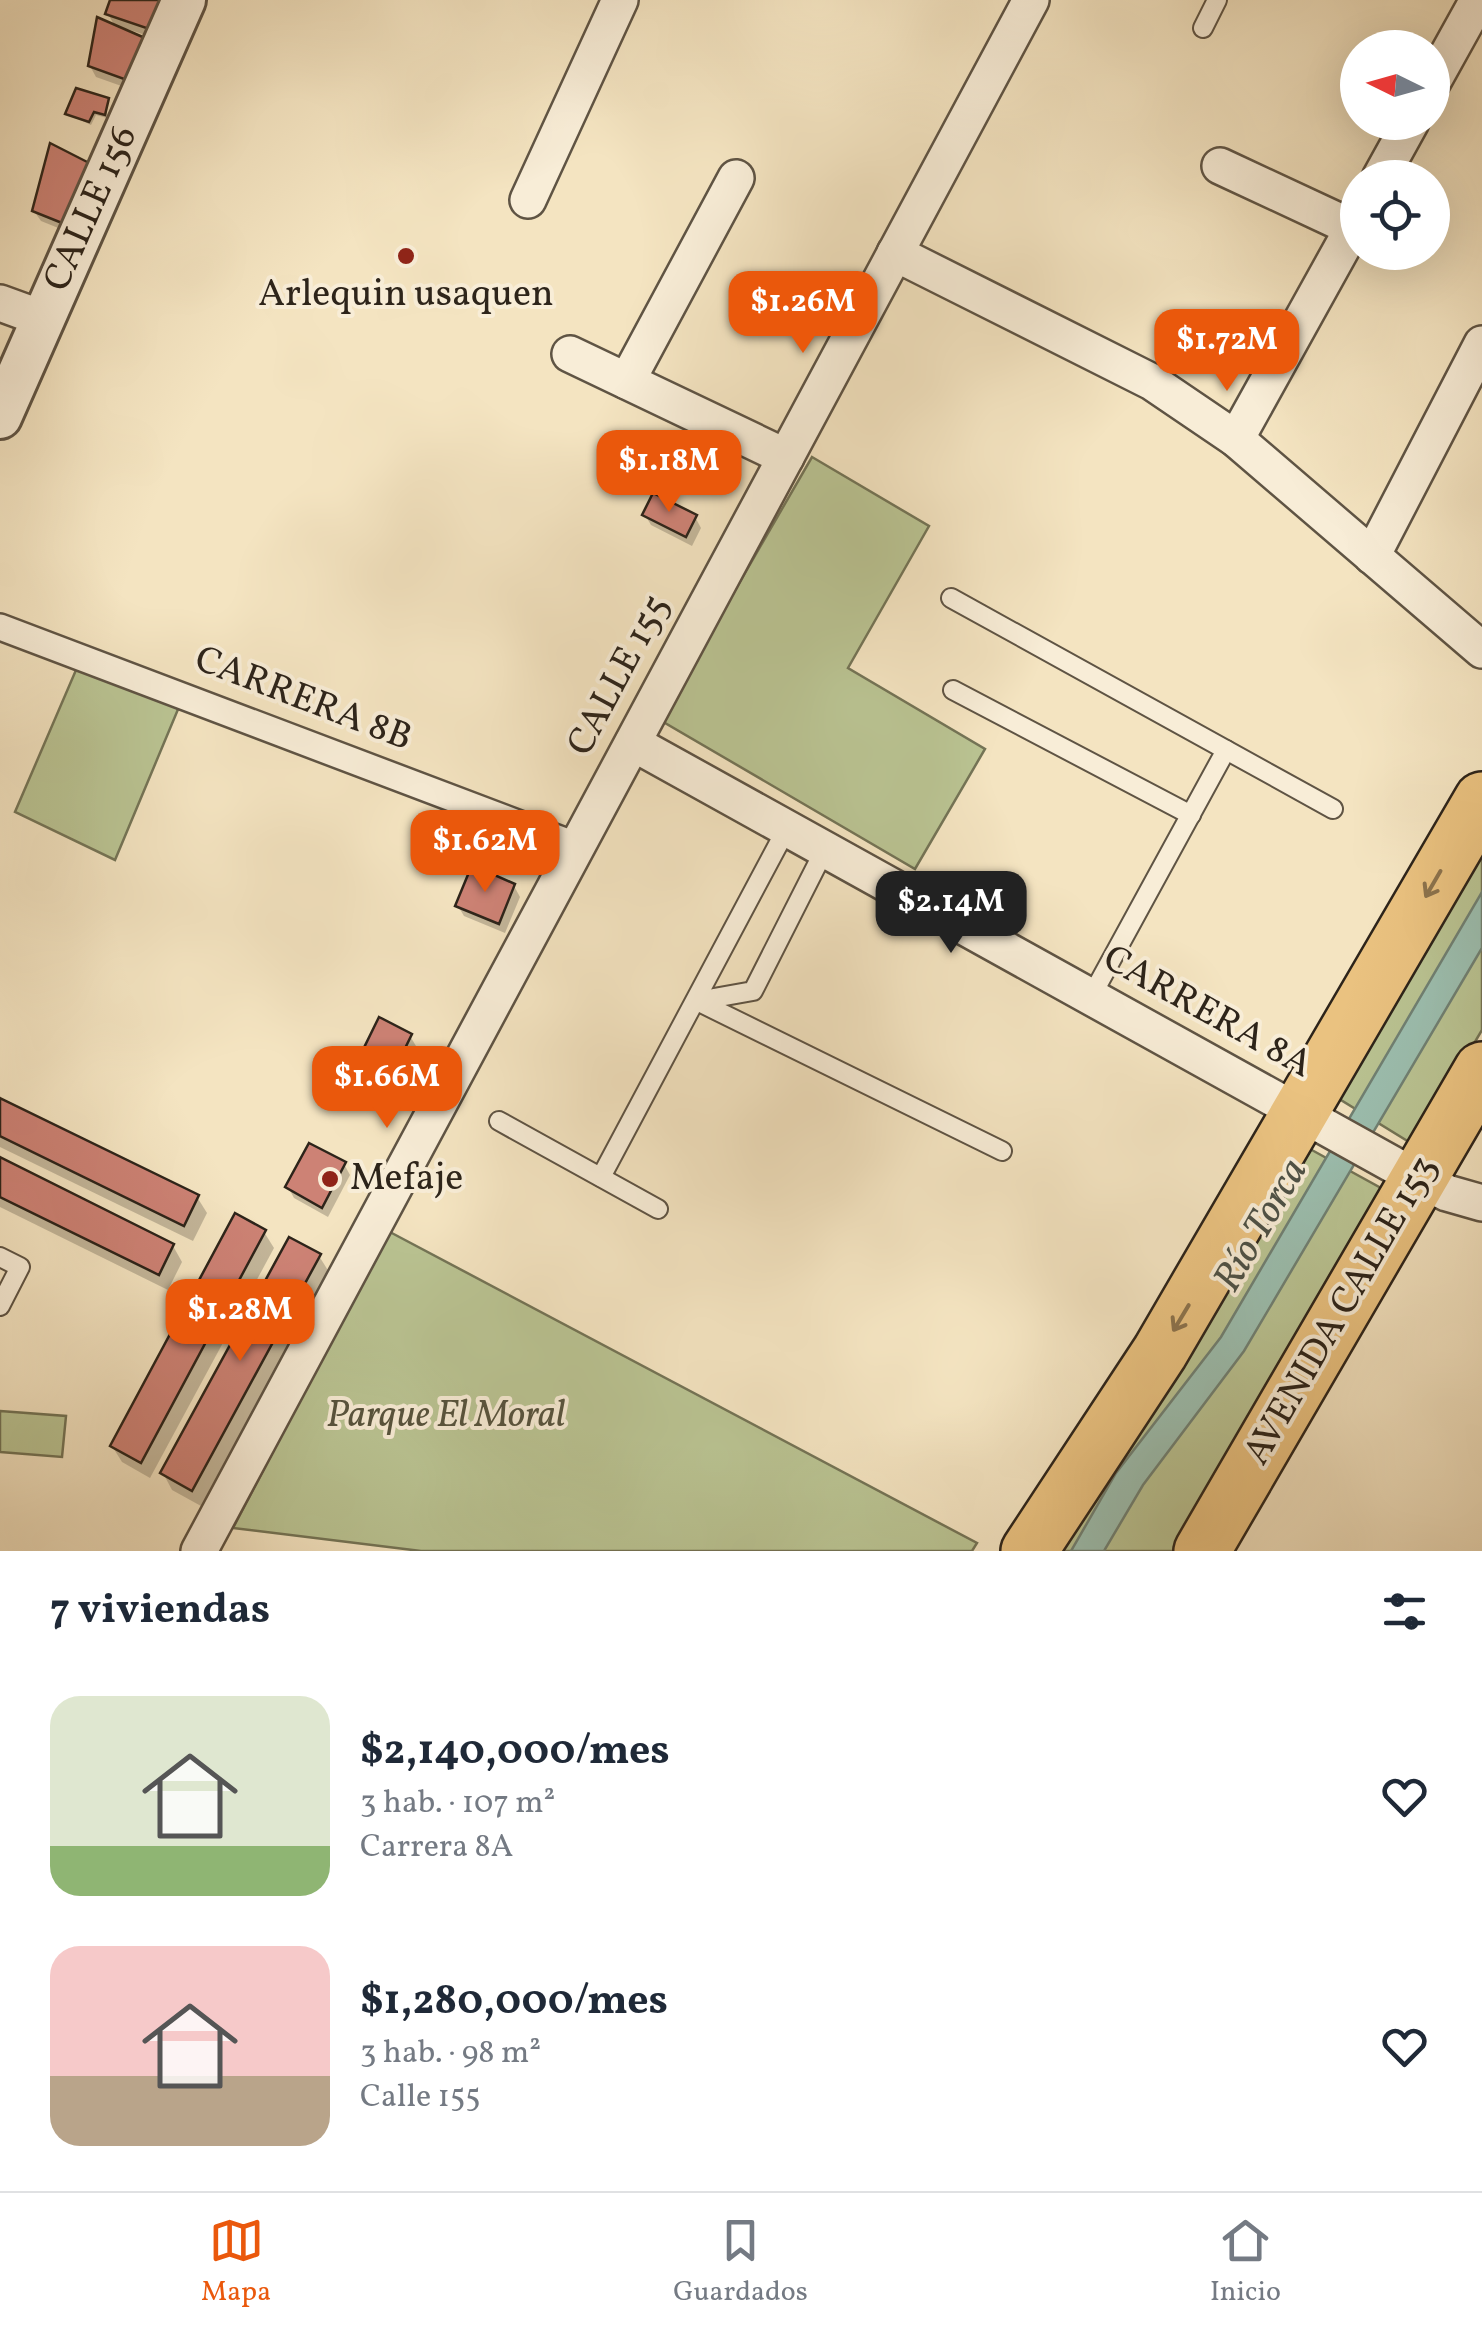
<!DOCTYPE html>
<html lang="es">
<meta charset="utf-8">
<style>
:root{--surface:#fff;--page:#f2f2f3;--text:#1f2937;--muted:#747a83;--line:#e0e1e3;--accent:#ea580c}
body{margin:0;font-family:Vollkorn,serif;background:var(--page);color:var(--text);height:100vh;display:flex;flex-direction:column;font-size:38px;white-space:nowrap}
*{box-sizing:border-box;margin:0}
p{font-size:32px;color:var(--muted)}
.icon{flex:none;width:55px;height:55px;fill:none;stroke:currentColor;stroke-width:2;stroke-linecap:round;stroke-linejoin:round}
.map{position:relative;height:1551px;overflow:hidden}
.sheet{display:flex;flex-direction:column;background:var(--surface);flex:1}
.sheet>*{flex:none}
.needle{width:65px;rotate:275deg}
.buttons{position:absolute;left:1340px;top:30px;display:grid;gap:20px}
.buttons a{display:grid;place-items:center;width:110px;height:110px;border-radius:50%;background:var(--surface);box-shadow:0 10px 40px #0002;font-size:50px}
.price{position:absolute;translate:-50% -85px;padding:0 22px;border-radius:20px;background:var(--accent);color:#fff;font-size:32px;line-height:65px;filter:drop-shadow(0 2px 5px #0008)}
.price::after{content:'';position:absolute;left:50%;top:60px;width:30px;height:22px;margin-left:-15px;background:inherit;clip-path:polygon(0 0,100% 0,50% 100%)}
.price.current{background:#222;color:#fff}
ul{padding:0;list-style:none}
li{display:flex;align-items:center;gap:30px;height:250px;padding:0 50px}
li span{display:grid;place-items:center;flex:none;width:280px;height:200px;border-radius:30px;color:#555}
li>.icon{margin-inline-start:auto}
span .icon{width:120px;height:120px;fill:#fffc;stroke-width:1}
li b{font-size:42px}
h2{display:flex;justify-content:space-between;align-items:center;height:120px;padding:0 50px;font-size:42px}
.dock{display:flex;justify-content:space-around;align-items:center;height:140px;border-top:2px solid var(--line);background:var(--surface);font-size:28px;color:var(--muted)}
.dock a{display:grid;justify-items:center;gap:5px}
.dock .current{color:var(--accent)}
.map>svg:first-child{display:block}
.green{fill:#bac493;stroke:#747456;stroke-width:2.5}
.water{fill:#9cbfb0;stroke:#708174;stroke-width:2.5}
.shadow{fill:#0003}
.building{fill:#cd8275;stroke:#2d241a;stroke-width:2.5}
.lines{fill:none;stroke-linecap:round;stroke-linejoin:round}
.service-casing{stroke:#5f5444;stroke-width:22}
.pedestrian-casing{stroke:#5f5444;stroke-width:30}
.minor-casing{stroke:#5f5444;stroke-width:40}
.tertiary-casing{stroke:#5f5444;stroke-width:48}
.primary-casing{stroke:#2d241a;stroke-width:60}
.service{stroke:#f8edd7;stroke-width:18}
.pedestrian{stroke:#f8edd7;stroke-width:25}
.minor{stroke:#f8edd7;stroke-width:35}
.tertiary{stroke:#f8edd7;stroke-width:42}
.primary{stroke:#eac280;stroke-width:55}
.oneway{stroke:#8c734d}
.poi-dot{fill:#8f2418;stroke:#f8edd7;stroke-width:4}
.labels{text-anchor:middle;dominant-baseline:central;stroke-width:8;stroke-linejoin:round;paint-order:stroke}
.street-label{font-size:38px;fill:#2d241a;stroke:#f8edd7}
.poi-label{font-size:38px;fill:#2d241a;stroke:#f8edd7}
.park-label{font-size:38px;font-style:italic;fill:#57543e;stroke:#f8edd7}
.water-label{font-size:40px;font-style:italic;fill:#4e5247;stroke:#f8edd7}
</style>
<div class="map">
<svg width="1482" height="1551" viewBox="0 0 1482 1551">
<rect width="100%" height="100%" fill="#f4e4c1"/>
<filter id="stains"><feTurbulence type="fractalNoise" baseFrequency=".002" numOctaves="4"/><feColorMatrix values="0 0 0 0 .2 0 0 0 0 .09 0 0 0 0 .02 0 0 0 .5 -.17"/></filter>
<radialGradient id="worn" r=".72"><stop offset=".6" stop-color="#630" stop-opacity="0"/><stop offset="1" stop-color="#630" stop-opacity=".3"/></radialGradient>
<!-- green -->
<g class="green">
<path d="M812 457 929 526 848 668 985 749 915 869 660 720Z"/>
<path d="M82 656 184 695 115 860 15 812Z"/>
<path d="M1482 826V1030L1414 1145 1328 1092Z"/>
<path d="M1310 1149 1390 1193 1186 1551H1049Z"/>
<path d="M388 1231 977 1543 972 1551H421L233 1528Z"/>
<path d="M0 1411 66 1416 62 1457 0 1452Z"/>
</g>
<!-- water -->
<path class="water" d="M1482 892V948L1244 1351 1143 1485 1104 1551H1071L1116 1473 1221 1337Z"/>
<!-- shadow -->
<g class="shadow">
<path d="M112 0H177L164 41 127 29 141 93 96 77 90 66 116 28 108 14Z"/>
<path d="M107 100V118L96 115 91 125 68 114Z"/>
<path d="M52 147 83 238 41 221 34 211Z"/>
<path d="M645 515 695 517 701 528 692 546 651 525Z"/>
<path d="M514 886 520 897 505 933 464 916 458 906Z"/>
<path d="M410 1036 416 1046 394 1092 364 1077 358 1066Z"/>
<path d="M0 1101 197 1197 207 1213 193 1241 0 1147Z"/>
<path d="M0 1159 173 1246 182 1262 168 1290 0 1207Z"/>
<path d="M344 1164 350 1175 328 1217 294 1198 288 1187Z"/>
<path d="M264 1232 274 1248 150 1478 122 1462 112 1446Z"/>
<path d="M319 1256 329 1272 201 1506 172 1490 163 1473Z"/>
</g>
<!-- building -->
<g class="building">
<path d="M110 0H169L158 32 105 14Z"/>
<path d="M97 17 154 42 135 83 88 66Z"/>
<path d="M76 88 109 98 105 115 94 112 89 122 65 114Z"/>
<path d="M50 143 99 168 77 229 32 211Z"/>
<path d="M653 493 697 515 686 537 642 515Z"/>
<path d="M472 865 515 884 499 924 455 906Z"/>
<path d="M379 1017 412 1034 388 1083 355 1066Z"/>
<path d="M0 1098 199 1195 184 1226 0 1136Z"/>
<path d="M309 1143 346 1162 322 1208 285 1187Z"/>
<path d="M0 1157 174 1244 159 1275 0 1197Z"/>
<path d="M235 1213 266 1230 141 1463 110 1446Z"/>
<path d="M289 1237 321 1254 192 1491 160 1473Z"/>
</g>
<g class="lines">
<!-- service casing -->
<g class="service-casing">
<g id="service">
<path d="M1203 28 1217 0"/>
<path d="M951 598 1333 809"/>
<path d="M953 690 1191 815"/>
<path d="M1091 997 1226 750"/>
<path d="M697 1001 1002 1151"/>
<path d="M697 1001 753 991 825 849"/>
<path d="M499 1121 658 1209"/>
<path d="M601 1177 787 828"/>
<path d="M0 1257 20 1267 0 1306"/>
</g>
</g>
<!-- pedestrian casing -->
<g class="pedestrian-casing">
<path id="pedestrian" d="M0 627 578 846"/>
</g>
<!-- minor casing -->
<g class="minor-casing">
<g id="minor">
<path d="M1432 83 1478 0"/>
<path d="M1220 166 1353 228"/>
<path d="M1380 178 1411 122"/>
<path d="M528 200 620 0"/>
<path d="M895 253 1152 382 1236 439 1482 650"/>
<path d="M0 303 44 319"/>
<path d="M570 354 786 457"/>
<path d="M627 381 736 178"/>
<path d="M1236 439 1358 219"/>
<path d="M1372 556 1482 344"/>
<path d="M633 743 1419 1179 1447 1193 1482 1203"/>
<path d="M199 1551 1031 0"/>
</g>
</g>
<!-- tertiary casing -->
<g class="tertiary-casing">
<path id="tertiary" d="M0 417 184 0"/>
</g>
<!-- primary casing -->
<g class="primary-casing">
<g id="primary">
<path d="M1029 1551 1160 1352 1482 800"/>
<path d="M1202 1551 1482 1070"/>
</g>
</g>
<!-- service -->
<use href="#service" class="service"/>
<!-- pedestrian -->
<use href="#pedestrian" class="pedestrian"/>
<!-- minor -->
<use href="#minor" class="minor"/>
<!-- tertiary -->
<use href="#tertiary" class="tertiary"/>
<!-- primary -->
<use href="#primary" class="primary"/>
</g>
<!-- one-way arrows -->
<defs><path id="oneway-shaft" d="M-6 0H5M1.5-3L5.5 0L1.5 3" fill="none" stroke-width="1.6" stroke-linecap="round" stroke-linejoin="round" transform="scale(2.5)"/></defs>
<g class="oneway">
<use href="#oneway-shaft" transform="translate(1433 884) rotate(120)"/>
<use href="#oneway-shaft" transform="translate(1181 1318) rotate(121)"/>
</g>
<!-- markers -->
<g class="poi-dot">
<circle cx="406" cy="256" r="10"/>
<circle cx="330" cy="1179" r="10"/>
</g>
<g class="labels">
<!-- street labels -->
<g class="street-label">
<text transform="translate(92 209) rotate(-66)">CALLE 156</text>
<text transform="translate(620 676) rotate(-62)">CALLE 155</text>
<text transform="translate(303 700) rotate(21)">CARRERA 8B</text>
<text transform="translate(1207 1013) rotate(29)">CARRERA 8A</text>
<text transform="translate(1342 1311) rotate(-60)">AVENIDA CALLE 153</text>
</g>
<!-- poi labels -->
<g class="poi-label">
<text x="406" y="295">Arlequin usaquen</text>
<text x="350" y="1179" text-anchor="start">Mefaje</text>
</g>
<!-- park labels -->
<g class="park-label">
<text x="446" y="1416">Parque El Moral</text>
</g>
<!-- water labels -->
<g class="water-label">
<text transform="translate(1262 1226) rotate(-60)">Río Torca</text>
</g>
</g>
<rect width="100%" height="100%" filter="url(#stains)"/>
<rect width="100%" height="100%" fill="url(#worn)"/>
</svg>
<div class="buttons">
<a><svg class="needle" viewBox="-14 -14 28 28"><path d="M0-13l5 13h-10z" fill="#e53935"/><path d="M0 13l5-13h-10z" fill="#747a83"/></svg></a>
<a><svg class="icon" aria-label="locate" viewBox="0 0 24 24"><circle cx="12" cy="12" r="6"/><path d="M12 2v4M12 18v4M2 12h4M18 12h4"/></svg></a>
</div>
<b class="price" style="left:803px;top:356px">$1.26M</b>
<b class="price" style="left:1227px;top:394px">$1.72M</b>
<b class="price" style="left:669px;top:515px">$1.18M</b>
<b class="price" style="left:485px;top:895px">$1.62M</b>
<b class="price current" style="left:951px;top:956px">$2.14M</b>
<b class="price" style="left:387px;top:1131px">$1.66M</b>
<b class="price" style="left:240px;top:1364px">$1.28M</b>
</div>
<section class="sheet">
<h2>7 viviendas<svg class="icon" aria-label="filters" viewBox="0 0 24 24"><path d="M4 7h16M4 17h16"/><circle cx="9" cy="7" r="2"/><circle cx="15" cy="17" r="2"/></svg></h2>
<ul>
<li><span style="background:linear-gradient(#dfe7d0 75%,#8fb573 0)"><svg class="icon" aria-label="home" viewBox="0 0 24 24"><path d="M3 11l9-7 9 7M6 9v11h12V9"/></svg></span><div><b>$2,140,000/mes</b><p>3 hab. · 107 m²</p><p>Carrera 8A</p></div><svg class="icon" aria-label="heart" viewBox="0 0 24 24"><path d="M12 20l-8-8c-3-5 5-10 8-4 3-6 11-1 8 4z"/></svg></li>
<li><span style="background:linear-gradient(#f6c9c9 65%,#b9a48a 0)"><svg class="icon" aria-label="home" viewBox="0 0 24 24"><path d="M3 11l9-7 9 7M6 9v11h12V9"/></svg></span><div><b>$1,280,000/mes</b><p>3 hab. · 98 m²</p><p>Calle 155</p></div><svg class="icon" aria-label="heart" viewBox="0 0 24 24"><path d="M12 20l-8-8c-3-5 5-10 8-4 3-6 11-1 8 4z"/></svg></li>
</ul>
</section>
<nav class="dock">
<a class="current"><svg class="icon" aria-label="map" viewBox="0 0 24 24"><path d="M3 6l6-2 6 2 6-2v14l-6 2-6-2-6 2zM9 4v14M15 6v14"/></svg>Mapa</a>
<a><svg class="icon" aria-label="saved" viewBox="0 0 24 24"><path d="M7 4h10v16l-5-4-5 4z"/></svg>Guardados</a>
<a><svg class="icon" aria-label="home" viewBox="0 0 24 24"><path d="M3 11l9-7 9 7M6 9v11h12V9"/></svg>Inicio</a>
</nav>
